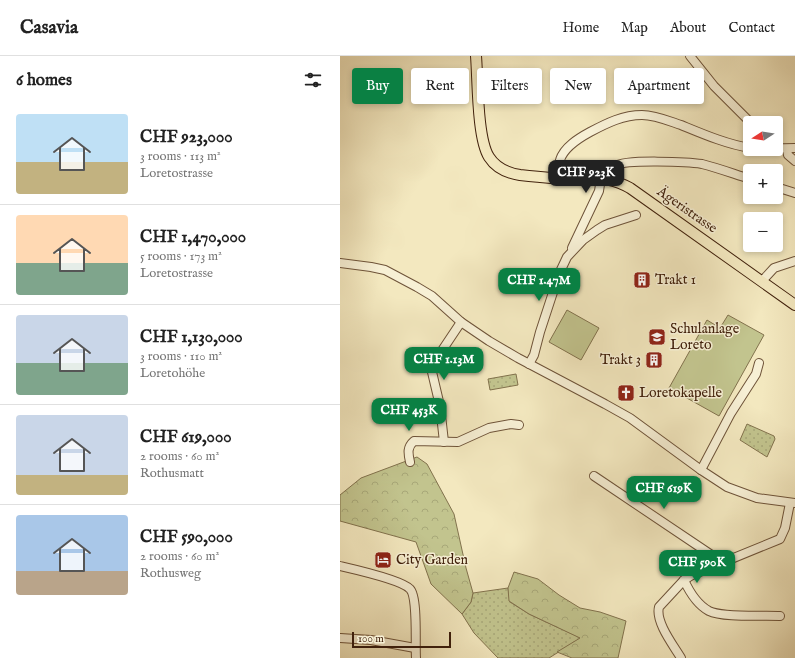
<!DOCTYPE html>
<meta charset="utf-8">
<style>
:root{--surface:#fff;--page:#f6f6f6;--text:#222;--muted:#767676;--line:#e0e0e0;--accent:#0b8043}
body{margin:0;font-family:"IM FELL English",serif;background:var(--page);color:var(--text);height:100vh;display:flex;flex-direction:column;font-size:15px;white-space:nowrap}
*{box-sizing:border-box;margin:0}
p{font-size:13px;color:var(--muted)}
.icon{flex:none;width:22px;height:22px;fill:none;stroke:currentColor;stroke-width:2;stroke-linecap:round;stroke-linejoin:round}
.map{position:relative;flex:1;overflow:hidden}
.side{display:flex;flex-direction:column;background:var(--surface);width:340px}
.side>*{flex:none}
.banner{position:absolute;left:12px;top:12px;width:380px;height:36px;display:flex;gap:8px}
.needle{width:26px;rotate:258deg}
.buttons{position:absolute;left:403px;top:60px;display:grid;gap:8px}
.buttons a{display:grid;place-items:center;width:40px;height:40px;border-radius:4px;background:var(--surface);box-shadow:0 2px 6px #0003;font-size:20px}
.scale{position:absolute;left:12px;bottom:10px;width:99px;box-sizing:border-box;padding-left:4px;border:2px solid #41210c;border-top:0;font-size:11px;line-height:14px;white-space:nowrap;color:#41210c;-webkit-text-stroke:3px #f7f0d5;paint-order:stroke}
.price{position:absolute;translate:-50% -34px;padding:0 9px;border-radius:8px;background:var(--accent);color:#fff;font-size:13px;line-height:26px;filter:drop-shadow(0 1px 2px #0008)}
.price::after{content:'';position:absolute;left:50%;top:24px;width:12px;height:9px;margin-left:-6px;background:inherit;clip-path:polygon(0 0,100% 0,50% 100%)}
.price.selected{background:#222;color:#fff}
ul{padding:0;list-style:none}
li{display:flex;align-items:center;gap:12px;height:100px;padding:0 16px}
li+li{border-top:1px solid var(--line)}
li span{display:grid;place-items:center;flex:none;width:112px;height:80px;border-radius:4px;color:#555}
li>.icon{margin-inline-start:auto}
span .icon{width:48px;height:48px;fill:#fffc;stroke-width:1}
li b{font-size:17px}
h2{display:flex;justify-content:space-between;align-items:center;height:48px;padding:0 16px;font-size:17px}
.chip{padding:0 14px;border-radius:4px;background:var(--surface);box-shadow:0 2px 6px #0003;font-size:14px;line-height:36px}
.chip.selected{background:var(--accent);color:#fff}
header{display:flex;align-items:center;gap:24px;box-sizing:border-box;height:56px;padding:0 20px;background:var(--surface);border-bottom:1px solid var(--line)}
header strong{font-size:19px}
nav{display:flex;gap:22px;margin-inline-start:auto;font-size:14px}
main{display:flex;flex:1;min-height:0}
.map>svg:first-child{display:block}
.green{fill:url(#green-dots);stroke:#82724d}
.forest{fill:url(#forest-crowns);stroke:#82724d}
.pitch{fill:#c2c48e;stroke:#82724d}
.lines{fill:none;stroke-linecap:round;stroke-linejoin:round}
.minor-casing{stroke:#6e5339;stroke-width:10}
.major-casing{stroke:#41210c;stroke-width:12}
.minor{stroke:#f7f0d5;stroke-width:8}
.major{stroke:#f3e8bf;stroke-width:10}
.labels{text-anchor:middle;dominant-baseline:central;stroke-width:3;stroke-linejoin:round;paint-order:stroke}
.street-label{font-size:14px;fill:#41210c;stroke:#f7f0d5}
.poi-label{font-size:14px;fill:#41210c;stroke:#f7f0d5;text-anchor:start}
</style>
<header>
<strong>Casavia</strong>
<nav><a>Home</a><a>Map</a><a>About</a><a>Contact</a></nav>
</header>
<main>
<section class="side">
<h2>6 homes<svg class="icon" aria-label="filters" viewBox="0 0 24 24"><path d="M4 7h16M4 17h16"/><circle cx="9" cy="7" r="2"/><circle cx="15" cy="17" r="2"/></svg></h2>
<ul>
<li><span style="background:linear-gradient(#bfe0f5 60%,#c2b280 0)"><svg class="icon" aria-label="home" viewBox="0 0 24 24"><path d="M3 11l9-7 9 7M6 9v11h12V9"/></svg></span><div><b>CHF 923,000</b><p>3 rooms · 113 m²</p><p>Loretostrasse</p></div></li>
<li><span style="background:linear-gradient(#ffd9b3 60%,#7fa58c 0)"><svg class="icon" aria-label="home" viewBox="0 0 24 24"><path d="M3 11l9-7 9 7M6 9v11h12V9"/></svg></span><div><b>CHF 1,470,000</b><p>5 rooms · 173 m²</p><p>Loretostrasse</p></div></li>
<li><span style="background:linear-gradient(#c9d6e8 60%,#7fa58c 0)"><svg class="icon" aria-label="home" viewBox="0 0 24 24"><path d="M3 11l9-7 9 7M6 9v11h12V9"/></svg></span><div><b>CHF 1,130,000</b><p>3 rooms · 110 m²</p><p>Loretohöhe</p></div></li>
<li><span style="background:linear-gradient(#c9d6e8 75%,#c2b280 0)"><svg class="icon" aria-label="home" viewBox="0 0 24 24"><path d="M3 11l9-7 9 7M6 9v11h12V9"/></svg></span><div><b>CHF 619,000</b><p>2 rooms · 60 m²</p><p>Rothusmatt</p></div></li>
<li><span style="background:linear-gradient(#a9c7e8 70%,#b9a48a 0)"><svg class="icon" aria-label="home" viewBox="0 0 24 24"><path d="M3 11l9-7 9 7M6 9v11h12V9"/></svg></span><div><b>CHF 590,000</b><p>2 rooms · 60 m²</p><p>Rothusweg</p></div></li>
</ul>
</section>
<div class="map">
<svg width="455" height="602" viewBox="0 0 455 602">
<defs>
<pattern id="green-dots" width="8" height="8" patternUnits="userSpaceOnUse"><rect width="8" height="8" fill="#c2c48e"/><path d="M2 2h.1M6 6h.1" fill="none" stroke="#a8a879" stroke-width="1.8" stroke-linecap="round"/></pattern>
<pattern id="forest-crowns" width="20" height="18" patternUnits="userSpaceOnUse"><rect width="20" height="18" fill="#c2c48e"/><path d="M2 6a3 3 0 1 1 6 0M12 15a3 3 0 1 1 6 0" fill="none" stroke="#a8a879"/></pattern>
</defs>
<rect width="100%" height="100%" fill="#f3e8bf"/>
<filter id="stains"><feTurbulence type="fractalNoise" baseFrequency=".005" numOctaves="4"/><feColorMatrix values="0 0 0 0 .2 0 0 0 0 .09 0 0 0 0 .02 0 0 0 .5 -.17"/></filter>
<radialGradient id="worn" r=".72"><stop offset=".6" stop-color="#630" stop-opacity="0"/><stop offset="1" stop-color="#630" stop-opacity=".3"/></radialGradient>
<!-- green -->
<g class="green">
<path d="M176 318 178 329 150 334 148 323Z"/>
<path d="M407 368 434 380 435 383 427 401 400 384Z"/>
<path d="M168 532 170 546 189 558 241 582 209 602H158L134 577 122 558 131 546 133 537Z"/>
</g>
<!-- forest -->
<g class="forest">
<path d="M77 401 87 408 114 458 126 512 133 537 131 546 122 558 91 528 76 486 0 465V439L21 422Z"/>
<path d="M174 516 198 523 219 539 240 552 260 556 286 565 278 602H232L217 596 240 582 189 558 169 545 168 532Z"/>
</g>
<!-- pitch -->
<g class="pitch">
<path d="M227 254 259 272 241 304 209 286Z"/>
<path d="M388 259 424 279 379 360 329 332 367 264 380 272Z"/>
</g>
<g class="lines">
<!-- minor casing -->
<g class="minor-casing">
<g id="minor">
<path d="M350 0 374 30 411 67"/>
<path d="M414 93 455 92"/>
<path d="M447 93 448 99 455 105"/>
<path d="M217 122C218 116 218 110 220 104 224 91 239 82 250 76 267 67 283 59 302 59 315 59 329 65 341 69 363 78 386 88 410 92"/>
<path d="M270 123C271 118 271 113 276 110 284 103 350 106 362 108 378 112 394 118 410 123"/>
<path d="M436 131 455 137"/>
<path d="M232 192 259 135 261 122"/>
<path d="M0 207 31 211 45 214 77 231 92 240 121 266 149 285 178 302 265 348 290 362 361 414 387 431 417 442 455 447"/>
<path d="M422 225 434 212 455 205"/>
<path d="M189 308 194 299 200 276 219 218 227 201 243 184 257 174 265 169 296 159"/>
<path d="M104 386 100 350 92 316 95 305 121 266"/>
<path d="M70 406C68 397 67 391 74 385L118 386 149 372 171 368 179 369"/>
<path d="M361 414 391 357 416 318 419 307"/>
<path d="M254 420 382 506"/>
<path d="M0 510C13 513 62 524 70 533 78 541 75 589 76 602"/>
<path d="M344 524C349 535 358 549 369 555 383 562 423 559 440 560"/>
<path d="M0 582 31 584 75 592"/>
<path d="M341 602C334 590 315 566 319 551L344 524 352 519 440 483 445 472 450 447"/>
</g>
</g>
<!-- major casing -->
<g class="major-casing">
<path id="major" d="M136 0C138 24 137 82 149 101 156 112 167 117 180 119 199 121 219 123 239 124 262 124 268 120 290 132L455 249"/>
</g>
<!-- minor -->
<use href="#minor" class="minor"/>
<!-- major -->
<use href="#major" class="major"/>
</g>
<!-- icons -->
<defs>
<g id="building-square" transform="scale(0.9)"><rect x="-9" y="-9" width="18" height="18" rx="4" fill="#8f2418" stroke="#f7f0d5"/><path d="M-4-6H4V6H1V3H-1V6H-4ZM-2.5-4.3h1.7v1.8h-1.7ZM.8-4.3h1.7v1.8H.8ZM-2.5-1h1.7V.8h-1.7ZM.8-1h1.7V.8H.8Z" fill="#fff"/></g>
<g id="school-square" transform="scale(0.9)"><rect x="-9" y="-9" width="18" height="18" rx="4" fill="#8f2418" stroke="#f7f0d5"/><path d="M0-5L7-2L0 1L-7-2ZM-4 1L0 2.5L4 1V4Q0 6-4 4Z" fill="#fff"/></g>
<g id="church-square" transform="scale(0.9)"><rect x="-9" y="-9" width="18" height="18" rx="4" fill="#8f2418" stroke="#f7f0d5"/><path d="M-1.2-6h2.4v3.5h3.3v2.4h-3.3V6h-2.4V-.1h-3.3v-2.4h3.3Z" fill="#fff"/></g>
<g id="hotel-square" transform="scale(0.9)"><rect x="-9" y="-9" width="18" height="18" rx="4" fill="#8f2418" stroke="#f7f0d5"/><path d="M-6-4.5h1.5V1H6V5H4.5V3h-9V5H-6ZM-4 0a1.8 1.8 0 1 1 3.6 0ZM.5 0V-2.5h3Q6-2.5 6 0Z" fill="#fff"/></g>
</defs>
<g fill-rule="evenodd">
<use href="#building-square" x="302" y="224"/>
<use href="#school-square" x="317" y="281"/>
<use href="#building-square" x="314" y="304"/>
<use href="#church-square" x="286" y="337"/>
<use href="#hotel-square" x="43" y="504"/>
</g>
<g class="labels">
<!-- street labels -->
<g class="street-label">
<text transform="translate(347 154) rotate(35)">Ägeristrasse</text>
</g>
<!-- poi labels -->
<g class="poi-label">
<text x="315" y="224">Trakt 1</text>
<text x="330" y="273">Schulanlage<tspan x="330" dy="16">Loreto</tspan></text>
<text x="301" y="304" text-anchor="end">Trakt 3</text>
<text x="299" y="337">Loretokapelle</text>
<text x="56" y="504">City Garden</text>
</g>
</g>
<rect width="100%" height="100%" filter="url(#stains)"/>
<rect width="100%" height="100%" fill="url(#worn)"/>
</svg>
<div class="buttons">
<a><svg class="needle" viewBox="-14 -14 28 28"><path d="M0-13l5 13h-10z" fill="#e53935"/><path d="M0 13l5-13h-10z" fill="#767676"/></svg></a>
<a>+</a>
<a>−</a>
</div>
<div class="scale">100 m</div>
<b class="price selected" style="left:246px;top:138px">CHF 923K</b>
<b class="price" style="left:199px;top:246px">CHF 1.47M</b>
<b class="price" style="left:104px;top:325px">CHF 1.13M</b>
<b class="price" style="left:69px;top:376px">CHF 453K</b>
<b class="price" style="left:324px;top:454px">CHF 619K</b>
<b class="price" style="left:357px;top:528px">CHF 590K</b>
<div class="banner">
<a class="chip selected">Buy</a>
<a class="chip">Rent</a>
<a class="chip">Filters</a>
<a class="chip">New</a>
<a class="chip">Apartment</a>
</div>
</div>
</main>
